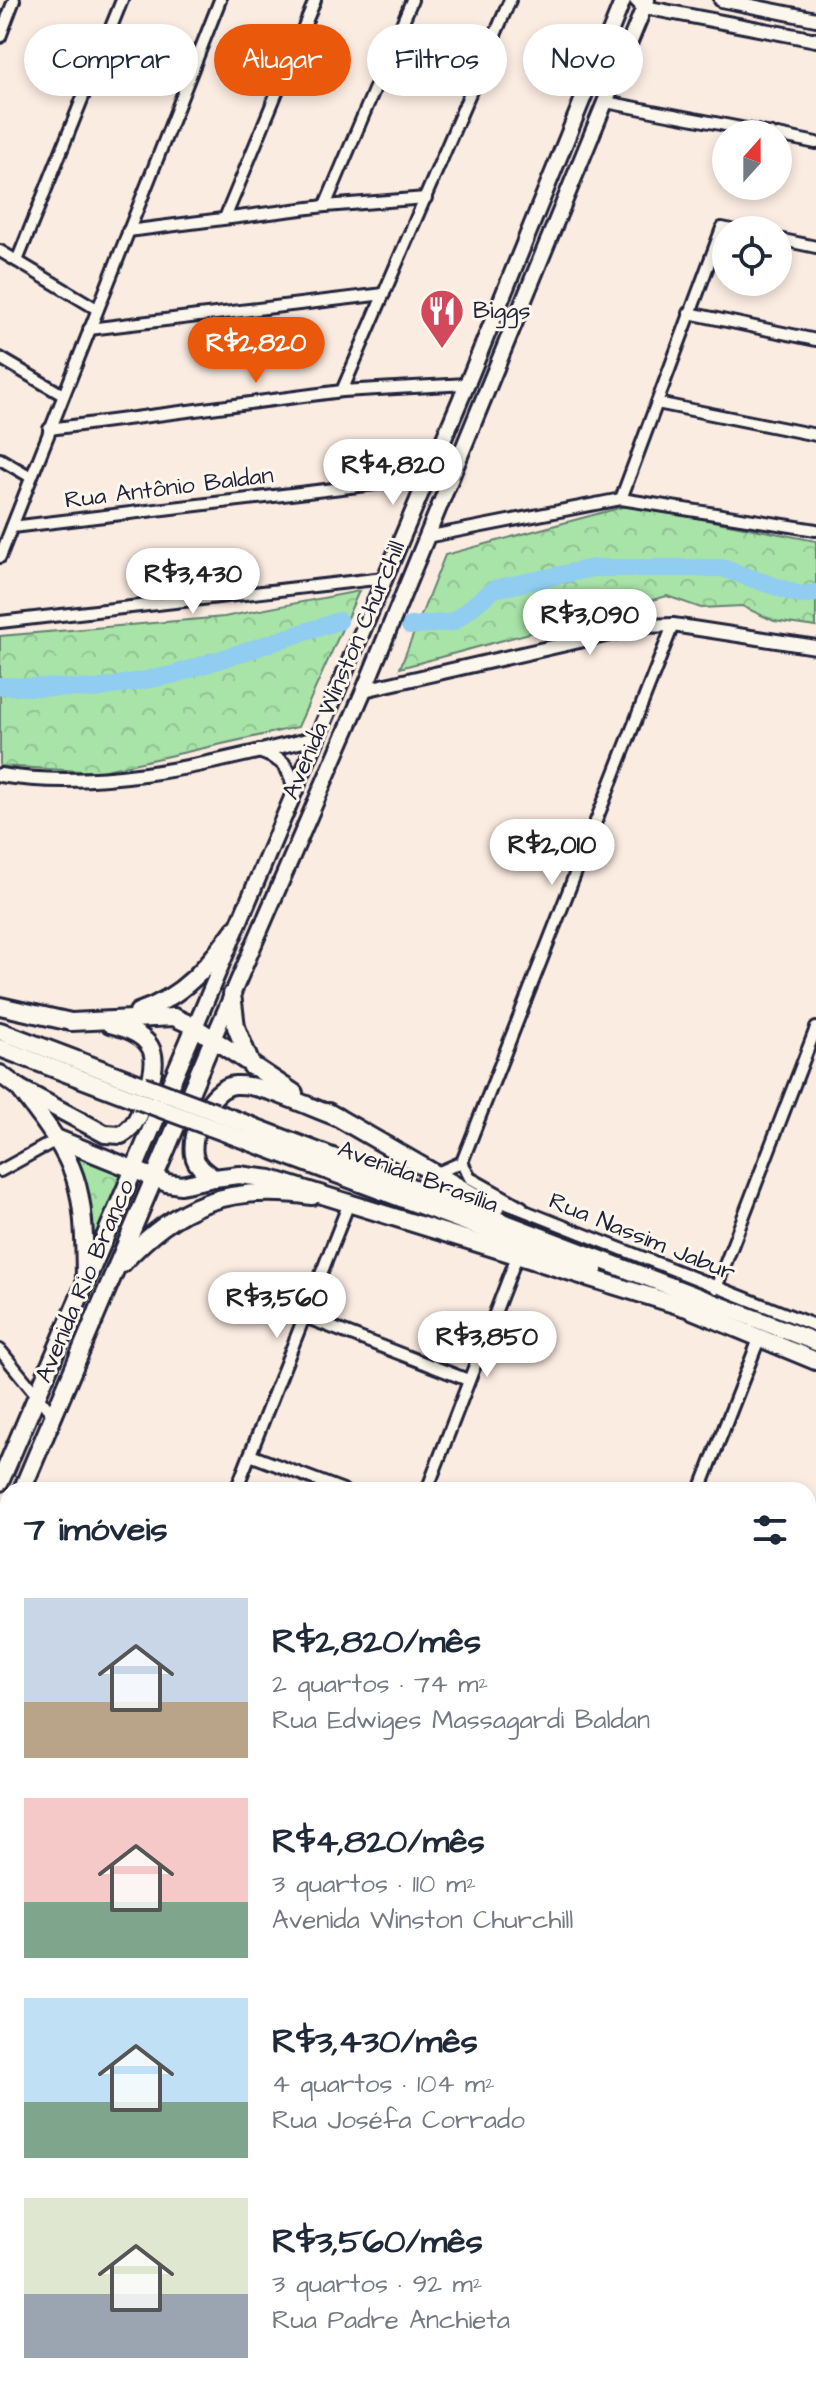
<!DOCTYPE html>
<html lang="pt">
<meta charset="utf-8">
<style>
:root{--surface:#fff;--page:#f6f6f7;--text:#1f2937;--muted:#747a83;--accent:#ea580c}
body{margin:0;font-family:"Architects Daughter",sans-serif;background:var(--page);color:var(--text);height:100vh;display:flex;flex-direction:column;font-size:30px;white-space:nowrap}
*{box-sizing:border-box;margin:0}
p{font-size:26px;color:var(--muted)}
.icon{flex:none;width:44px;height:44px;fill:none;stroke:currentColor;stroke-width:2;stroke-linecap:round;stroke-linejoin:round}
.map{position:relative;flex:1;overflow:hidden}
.drawer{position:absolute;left:0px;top:1482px;width:816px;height:912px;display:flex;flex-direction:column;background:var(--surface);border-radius:24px 24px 0 0;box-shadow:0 4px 12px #0003}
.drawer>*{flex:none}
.hud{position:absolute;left:24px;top:24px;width:768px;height:72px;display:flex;gap:16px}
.needle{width:52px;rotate:21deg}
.buttons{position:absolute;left:712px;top:120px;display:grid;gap:16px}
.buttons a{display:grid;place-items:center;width:80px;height:80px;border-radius:50%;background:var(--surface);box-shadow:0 4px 12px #0003;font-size:40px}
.price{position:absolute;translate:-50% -68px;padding:0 18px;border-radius:28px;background:#fff;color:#222;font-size:26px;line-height:52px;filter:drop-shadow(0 2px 4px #0008)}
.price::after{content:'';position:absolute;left:50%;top:48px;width:24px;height:18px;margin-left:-12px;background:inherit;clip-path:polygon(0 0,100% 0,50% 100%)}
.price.current{background:var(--accent);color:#fff}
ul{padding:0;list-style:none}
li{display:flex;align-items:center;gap:24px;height:200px;padding:0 24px}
li span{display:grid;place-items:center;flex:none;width:224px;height:160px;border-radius:0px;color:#555}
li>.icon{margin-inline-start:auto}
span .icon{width:96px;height:96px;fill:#fffc;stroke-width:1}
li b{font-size:34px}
h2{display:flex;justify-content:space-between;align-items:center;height:96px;padding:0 24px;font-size:34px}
.pill{padding:0 28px;border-radius:36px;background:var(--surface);box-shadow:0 4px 12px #0003;font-size:28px;line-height:72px}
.pill.current{background:var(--accent);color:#fff}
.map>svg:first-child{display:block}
.forest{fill:url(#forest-crowns);stroke:#658272;stroke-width:2}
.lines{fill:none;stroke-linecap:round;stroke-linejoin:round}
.river{stroke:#90cdf0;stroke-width:18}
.minor-casing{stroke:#22223b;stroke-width:16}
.tertiary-casing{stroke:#22223b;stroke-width:18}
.secondary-casing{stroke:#22223b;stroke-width:20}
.primary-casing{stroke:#22223b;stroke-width:22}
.trunk-casing{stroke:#22223b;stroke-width:22}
.minor{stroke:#fbf7ec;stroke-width:10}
.tertiary{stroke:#fbf7ec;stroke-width:12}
.secondary{stroke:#fbf7ec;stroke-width:14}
.primary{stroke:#fbf7ec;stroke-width:16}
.trunk{stroke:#fbf7ec;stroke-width:16}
.trunk-bridge-casing{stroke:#22223b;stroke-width:22;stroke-linecap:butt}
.trunk-bridge{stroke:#fbf7ec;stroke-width:16}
.labels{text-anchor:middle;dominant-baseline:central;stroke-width:6;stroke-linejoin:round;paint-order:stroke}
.poi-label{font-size:24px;fill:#22223b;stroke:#fbf7ec;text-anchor:start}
.street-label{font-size:24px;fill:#22223b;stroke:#fbf7ec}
</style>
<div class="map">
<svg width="816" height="2394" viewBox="0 0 816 2394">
<defs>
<pattern id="forest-crowns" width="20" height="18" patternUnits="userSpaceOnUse" patternTransform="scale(2)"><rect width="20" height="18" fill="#a8e3a8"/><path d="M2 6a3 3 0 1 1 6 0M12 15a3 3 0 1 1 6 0" fill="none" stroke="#90c292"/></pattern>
</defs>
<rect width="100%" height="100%" fill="#fbece2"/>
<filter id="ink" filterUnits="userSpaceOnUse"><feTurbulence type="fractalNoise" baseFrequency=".0125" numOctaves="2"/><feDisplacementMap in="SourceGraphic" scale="16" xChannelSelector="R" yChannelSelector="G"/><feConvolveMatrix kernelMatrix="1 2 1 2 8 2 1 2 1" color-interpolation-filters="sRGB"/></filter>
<g filter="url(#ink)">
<!-- forest -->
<g class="forest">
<path d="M630 505 816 541V627L774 621 742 606 701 608 667 596 400 668 445 555Z"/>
<path d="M359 591 298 727 97 772 0 766V636L224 617Z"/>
<path d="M73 1147 122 1174 93 1250 90 1200Z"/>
</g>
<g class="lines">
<!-- river -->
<g class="river">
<path d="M410 626 453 622 494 589 593 568H722L800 595 816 593"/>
<path d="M0 686 96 689 172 675 339 621"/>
</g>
<!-- minor casing -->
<g class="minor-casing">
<g id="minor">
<path d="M0 37 14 0"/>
<path d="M606 102 772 134"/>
<path d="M778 135 816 143"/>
<path d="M325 206 412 0"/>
<path d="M225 218 315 0"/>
<path d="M128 231 325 206 426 198"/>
<path d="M778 239 816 247"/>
<path d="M0 251 97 309"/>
<path d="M17 261 122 0"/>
<path d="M689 313 816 340"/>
<path d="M89 329 384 294"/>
<path d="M0 358 63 395"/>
<path d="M342 391 510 0"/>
<path d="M657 403 816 435"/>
<path d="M49 429 342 391 467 384"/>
<path d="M0 459 31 477"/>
<path d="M621 499 722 228 732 230"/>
<path d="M12 527 426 478"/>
<path d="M426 537 621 499 816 530"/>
<path d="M0 557 220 0"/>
<path d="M0 622 384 578"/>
<path d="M462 1162 673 625"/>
<path d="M462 1162 470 1178 522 1207"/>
<path d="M0 1171 58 1139"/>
<path d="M437 1173 462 1162"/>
<path d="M487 1196 816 1326"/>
<path d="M716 1288 816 1028"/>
<path d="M305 1317 468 1380"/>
<path d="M0 1350 53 1415"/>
<path d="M250 1455 343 1490"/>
<path d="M236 1490 349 1203"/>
<path d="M427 1490 517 1256"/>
<path d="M700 1490 759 1339"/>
<path d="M0 1759 8 1763"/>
<path d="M0 1840 8 1817"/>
<path d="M808 2039 816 2042"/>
<path d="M0 2100 8 2107"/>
<path d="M0 2141 8 2121"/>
<path d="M808 2244 816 2223"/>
<path d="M808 2259 816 2262"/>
<path d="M311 2386 323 2394"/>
<path d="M376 2394 379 2386"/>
<path d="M751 2394 754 2386"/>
</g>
</g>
<!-- tertiary casing -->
<g class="tertiary-casing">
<g id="tertiary">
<path d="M636 0 644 7 816 40"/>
<path d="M721 0 816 19"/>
<path d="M364 690 645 626 673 625 816 647"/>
<path d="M259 751C282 759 289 765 294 788"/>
<path d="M0 775C105 792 214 762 316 738"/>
<path d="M0 1584H8"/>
<path d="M808 1787 816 1792"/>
<path d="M808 1821 816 1800"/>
<path d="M808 1868 816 1846"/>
<path d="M0 1926 8 1932"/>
<path d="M633 2386 645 2394"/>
<path d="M608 2394 611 2386"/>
</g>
</g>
<!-- secondary casing -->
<g class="secondary-casing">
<g id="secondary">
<path d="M195 1027 467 384 623 0"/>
<path d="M213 1039 364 690 647 0"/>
</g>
</g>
<!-- primary casing -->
<g class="primary-casing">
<g id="primary">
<path d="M19 1088C80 1167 84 1181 85 1280"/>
<path d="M58 1139 167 1183 181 1185 214 1178"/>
<path d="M122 1264C177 1203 230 1184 312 1196"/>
<path d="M0 1482 195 1027"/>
<path d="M22 1490 213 1039"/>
<path d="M0 1543 8 1524"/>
<path d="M0 2305 8 2317"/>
<path d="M0 2362 8 2372"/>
<path d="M18 2386 24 2394"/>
<path d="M58 2386 64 2394"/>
</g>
</g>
<!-- trunk casing -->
<g class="trunk-casing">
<g id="trunk">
<path d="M232 994 236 1027 252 1067"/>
<path d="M0 1006 71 1022 174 1017 195 1027 294 1093"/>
<path d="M138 1012C183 997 208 966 235 929"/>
<path d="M0 1031 143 1085"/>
<path d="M0 1048 137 1100"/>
<path d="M0 1074 19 1088 105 1134 121 1135C136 1126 140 1114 145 1098 161 1056 158 1036 110 1024"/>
<path d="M215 1112 816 1342"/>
<path d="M328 1112 495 1208"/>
<path d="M337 1117C311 1108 261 1083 235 1085 210 1087 190 1132 194 1155 196 1166 205 1172 214 1178L239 1175 271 1179 684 1307"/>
<path d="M210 1127 594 1270"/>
<path d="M675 1303 816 1361"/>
</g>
</g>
<!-- minor -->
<use href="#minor" class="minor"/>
<!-- tertiary -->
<use href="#tertiary" class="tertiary"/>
<!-- secondary -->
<use href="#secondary" class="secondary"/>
<!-- primary -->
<use href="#primary" class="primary"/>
<!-- trunk -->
<use href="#trunk" class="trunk"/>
<!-- trunk-bridge casing -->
<g class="trunk-bridge-casing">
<g id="trunk-bridge">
<path d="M143 1085 215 1112"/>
<path d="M137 1100 210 1127"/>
</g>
</g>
<!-- trunk-bridge -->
<use href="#trunk-bridge" class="trunk-bridge"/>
</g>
</g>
<!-- icons -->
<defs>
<g id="restaurant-pin" transform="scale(2.3)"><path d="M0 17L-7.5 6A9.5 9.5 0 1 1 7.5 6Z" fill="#d1495b" stroke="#fbf7ec"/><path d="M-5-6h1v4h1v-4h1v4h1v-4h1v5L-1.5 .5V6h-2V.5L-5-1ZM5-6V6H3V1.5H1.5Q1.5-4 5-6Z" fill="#fff"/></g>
</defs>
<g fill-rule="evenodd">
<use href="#restaurant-pin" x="442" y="311"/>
</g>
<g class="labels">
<!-- poi labels -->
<g class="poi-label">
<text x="473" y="311">Biggs</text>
</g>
<!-- street labels -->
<g class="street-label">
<text transform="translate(169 488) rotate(-7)">Rua Antônio Baldan</text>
<text transform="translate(344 670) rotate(-67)">Avenida Winston Churchill</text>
<text transform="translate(418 1177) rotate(20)">Avenida Brasília</text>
<text transform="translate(642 1237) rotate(22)">Rua Nassim Jabur</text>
<text transform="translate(85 1281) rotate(-67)">Avenida Rio Branco</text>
</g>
</g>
</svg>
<div class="buttons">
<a><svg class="needle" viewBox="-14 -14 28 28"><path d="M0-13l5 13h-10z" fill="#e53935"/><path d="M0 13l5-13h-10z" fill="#747a83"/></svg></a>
<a><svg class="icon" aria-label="locate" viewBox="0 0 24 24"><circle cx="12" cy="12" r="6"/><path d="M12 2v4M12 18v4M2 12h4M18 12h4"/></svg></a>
</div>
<b class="price current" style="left:256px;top:385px">R$2,820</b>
<b class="price" style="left:393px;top:507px">R$4,820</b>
<b class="price" style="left:193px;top:616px">R$3,430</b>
<b class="price" style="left:590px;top:657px">R$3,090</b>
<b class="price" style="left:552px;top:887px">R$2,010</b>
<b class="price" style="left:277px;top:1340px">R$3,560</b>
<b class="price" style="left:487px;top:1379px">R$3,850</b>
<div class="hud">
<a class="pill">Comprar</a>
<a class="pill current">Alugar</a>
<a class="pill">Filtros</a>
<a class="pill">Novo</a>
</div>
<section class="drawer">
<h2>7 imóveis<svg class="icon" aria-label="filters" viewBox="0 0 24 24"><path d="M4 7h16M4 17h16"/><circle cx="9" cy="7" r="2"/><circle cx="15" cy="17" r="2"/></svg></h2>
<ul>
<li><span style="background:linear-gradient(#c9d6e8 65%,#b9a48a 0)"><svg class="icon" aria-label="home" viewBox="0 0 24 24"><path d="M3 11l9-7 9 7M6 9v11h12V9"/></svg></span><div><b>R$2,820/mês</b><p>2 quartos · 74 m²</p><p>Rua Edwiges Massagardi Baldan</p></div></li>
<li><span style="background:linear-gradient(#f6c9c9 65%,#7fa58c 0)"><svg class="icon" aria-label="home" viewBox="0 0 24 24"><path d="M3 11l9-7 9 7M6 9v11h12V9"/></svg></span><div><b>R$4,820/mês</b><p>3 quartos · 110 m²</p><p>Avenida Winston Churchill</p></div></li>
<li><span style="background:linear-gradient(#bfe0f5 65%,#7fa58c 0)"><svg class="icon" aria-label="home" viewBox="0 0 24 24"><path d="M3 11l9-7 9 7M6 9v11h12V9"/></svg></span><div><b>R$3,430/mês</b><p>4 quartos · 104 m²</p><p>Rua Joséfa Corrado</p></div></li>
<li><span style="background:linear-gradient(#dfe7d0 60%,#9aa5b1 0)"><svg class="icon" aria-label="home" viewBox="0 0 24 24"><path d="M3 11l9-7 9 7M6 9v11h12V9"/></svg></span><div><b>R$3,560/mês</b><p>3 quartos · 92 m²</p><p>Rua Padre Anchieta</p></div></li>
</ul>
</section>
</div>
